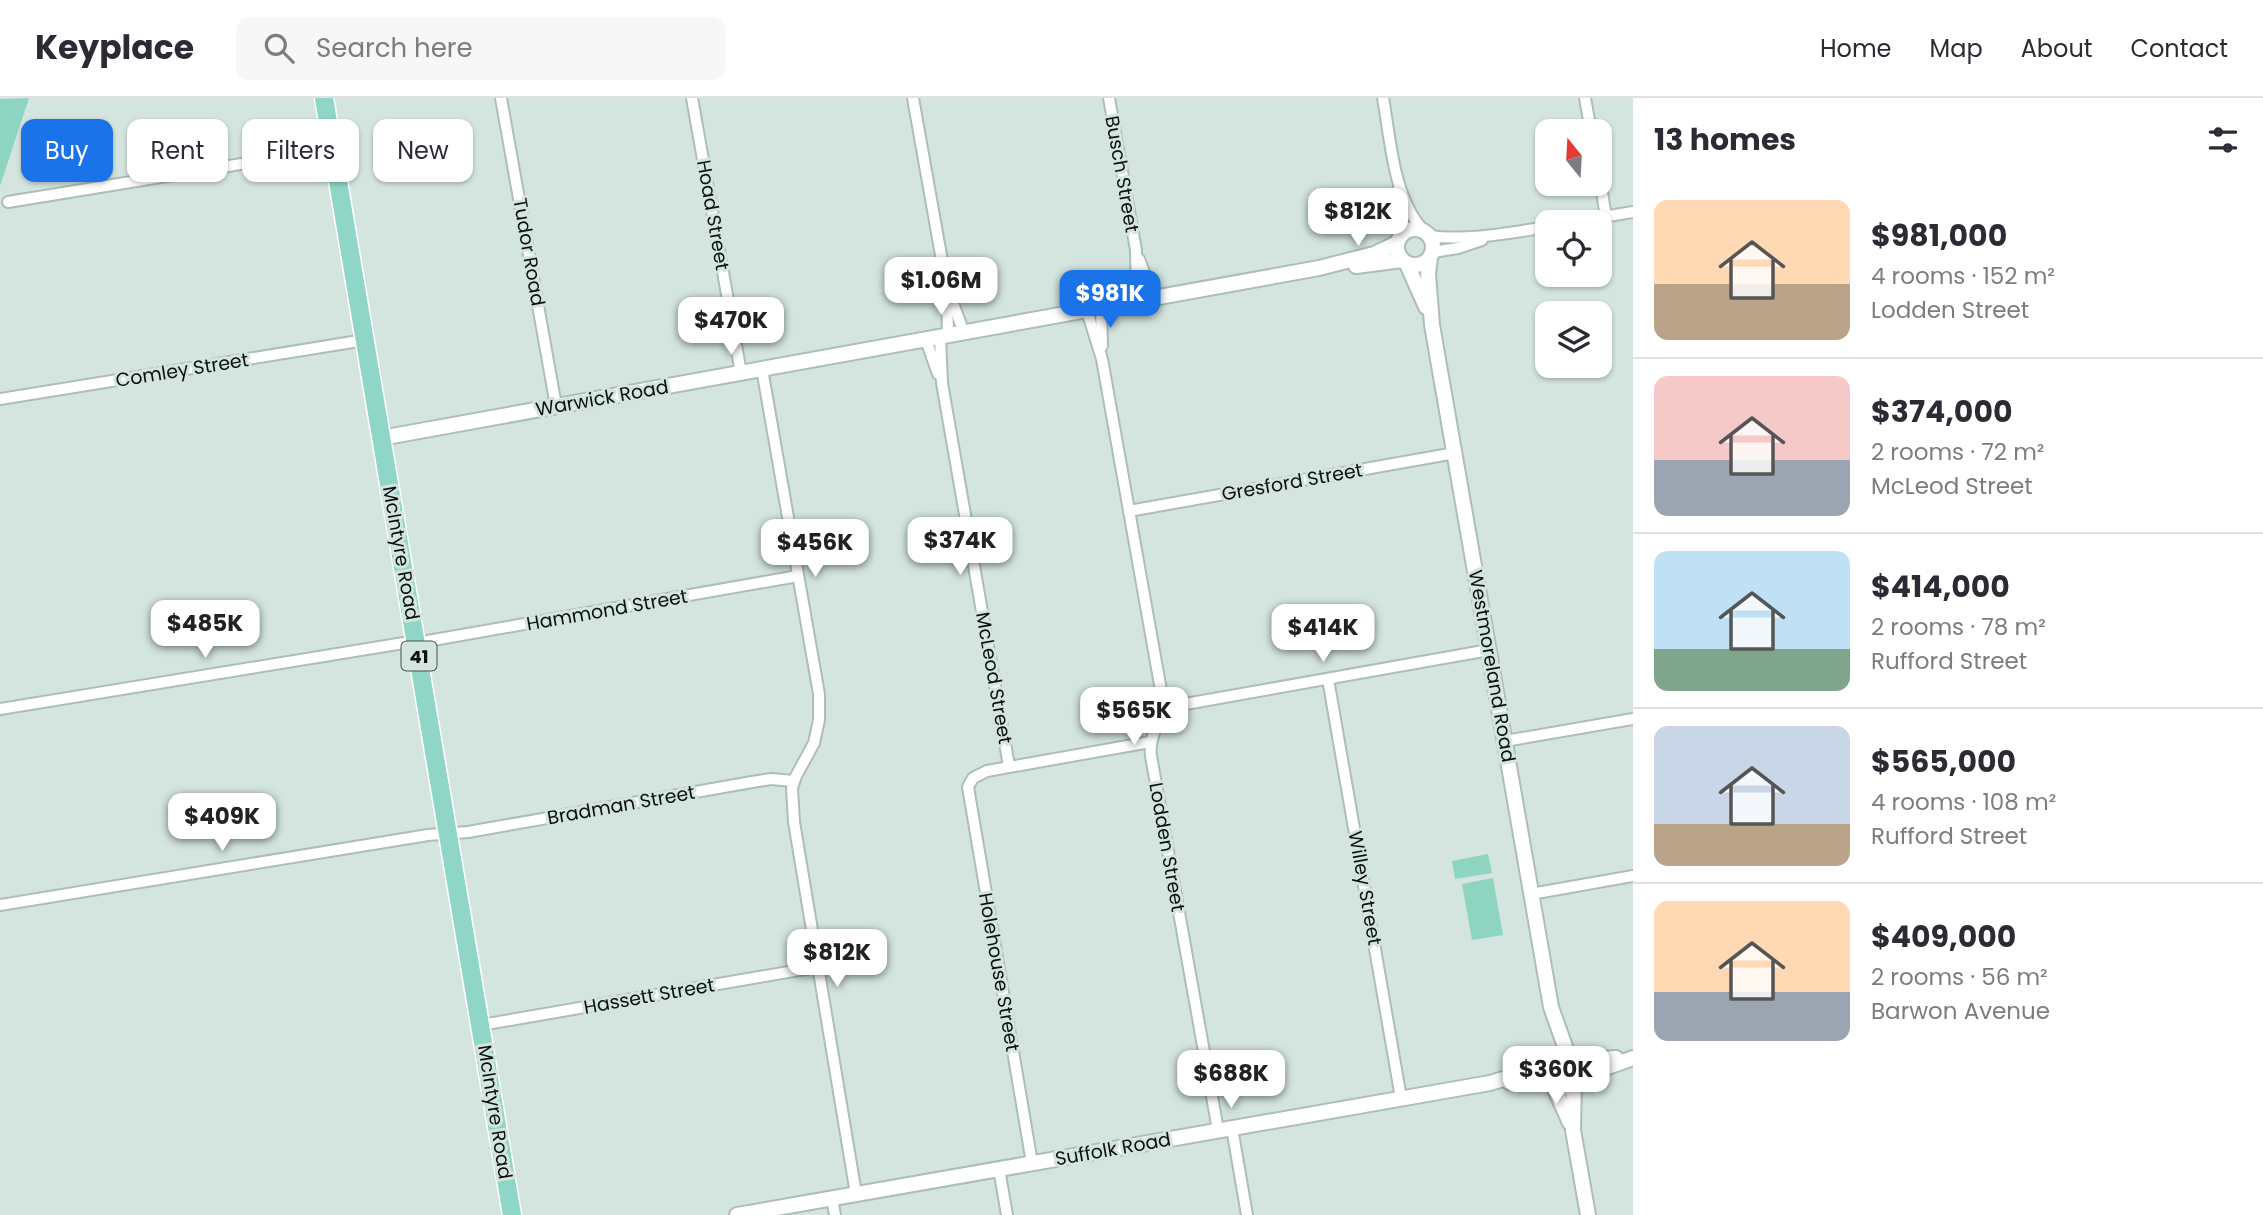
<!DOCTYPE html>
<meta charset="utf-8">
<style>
:root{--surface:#fff;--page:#f7f7f7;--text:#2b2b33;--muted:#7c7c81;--line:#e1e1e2;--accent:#1a73e8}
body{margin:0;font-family:Poppins,sans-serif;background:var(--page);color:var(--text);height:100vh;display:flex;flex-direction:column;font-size:26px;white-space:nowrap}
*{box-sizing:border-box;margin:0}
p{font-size:23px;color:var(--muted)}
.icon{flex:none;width:38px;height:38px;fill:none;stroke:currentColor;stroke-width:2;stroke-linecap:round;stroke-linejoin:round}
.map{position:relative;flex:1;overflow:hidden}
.side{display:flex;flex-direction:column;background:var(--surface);width:630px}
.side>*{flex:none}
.top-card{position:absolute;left:21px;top:21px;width:665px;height:63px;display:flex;gap:14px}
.needle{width:46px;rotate:342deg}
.tools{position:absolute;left:1535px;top:21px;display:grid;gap:14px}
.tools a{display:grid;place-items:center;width:77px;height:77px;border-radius:14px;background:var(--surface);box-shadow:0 2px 5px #0004;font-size:35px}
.price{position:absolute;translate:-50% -60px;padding:0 16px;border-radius:14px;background:#fff;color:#222;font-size:23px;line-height:46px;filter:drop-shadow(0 2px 4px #0008)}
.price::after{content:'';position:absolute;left:50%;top:42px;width:21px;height:16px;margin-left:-10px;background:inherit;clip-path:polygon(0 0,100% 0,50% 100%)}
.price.on{background:var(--accent);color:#fff}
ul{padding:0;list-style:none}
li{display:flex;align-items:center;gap:21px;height:175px;padding:0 21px}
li+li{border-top:2px solid var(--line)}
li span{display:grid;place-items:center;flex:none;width:196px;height:140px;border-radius:14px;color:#555}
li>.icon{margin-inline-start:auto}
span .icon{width:84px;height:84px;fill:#fffc;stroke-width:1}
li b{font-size:30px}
h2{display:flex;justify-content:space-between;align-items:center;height:84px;padding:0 21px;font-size:30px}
.pill{padding:0 24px;border-radius:14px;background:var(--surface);box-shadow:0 2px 5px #0004;font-size:24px;line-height:63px}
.pill.on{background:var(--accent);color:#fff}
header{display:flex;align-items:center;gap:42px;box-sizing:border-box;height:98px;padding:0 35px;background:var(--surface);border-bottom:2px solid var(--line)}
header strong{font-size:33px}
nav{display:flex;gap:38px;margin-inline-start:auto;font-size:24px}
.search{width:490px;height:63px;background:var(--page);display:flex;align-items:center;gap:18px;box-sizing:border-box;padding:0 24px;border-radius:14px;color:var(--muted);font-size:26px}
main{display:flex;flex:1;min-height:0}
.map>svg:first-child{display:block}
.green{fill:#8dd5c1}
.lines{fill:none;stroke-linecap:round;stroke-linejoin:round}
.minor-casing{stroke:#adbdb8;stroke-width:14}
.tertiary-casing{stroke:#adbdb8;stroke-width:18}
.primary-casing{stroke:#fff;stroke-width:21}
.minor{stroke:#fff;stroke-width:10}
.tertiary{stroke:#fff;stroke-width:14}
.primary{stroke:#90d6c6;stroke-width:18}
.labels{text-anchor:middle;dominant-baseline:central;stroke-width:6;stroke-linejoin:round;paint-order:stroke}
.shield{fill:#d4e5df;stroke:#47504d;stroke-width:2}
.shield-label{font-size:18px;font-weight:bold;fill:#0a100e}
.street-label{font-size:19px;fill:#0a100e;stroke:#d4e5df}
</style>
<header>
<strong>Keyplace</strong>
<div class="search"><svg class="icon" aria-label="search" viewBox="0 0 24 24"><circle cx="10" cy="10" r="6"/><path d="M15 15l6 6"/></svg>Search here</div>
<nav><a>Home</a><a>Map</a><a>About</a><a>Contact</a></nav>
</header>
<main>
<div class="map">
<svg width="1633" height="1117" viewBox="0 0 1633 1117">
<rect width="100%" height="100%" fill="#d4e5df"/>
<!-- green -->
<g class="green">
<path d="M29 0 0 88V1Z"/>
<path d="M1488 756 1492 775 1455 781 1452 763Z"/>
<path d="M1493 780 1503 837 1472 842 1462 786Z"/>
</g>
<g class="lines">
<!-- minor casing -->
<g class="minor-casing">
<g id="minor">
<path d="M501 0 556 308"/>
<path d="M692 0 741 275"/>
<path d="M913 0 947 191 948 238"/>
<path d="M1109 0 1136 152 1137 204"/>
<path d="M1383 0C1391 44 1393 100 1424 133"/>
<path d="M1585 0 1591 33"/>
<path d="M1600 82 1606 119"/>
<path d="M1398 92 1401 128 1399 139"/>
<path d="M8 104 333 51"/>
<path d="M1573 124 1633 114"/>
<path d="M1429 138C1469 143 1508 135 1547 129"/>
<path d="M1433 154 1458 150 1482 142"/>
<path d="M1139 161 1154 201"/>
<path d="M950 197 964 235"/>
<path d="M1101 210 1102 248"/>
<path d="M1087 213 1102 261 1162 598C1165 620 1148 636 1151 658L1218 1032"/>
<path d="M940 239 942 285 1009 668"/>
<path d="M926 242 938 276"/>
<path d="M762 271 819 596V622L814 645 796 678 792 690 794 724 856 1096"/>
<path d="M0 301 365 242"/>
<path d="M1129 413 1455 355"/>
<path d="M416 545 798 478"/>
<path d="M1328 581 1401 1000"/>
<path d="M1163 610 1489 552"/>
<path d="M0 611 416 543"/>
<path d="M1505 643 1633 621"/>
<path d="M1531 796 1633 778"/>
<path d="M0 807 428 737 468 734 752 684 771 681 794 683"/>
<path d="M481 927 817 869"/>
<path d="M1232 1030 1247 1117"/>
<path d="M1032 1065 968 689 973 680 987 673 1150 644"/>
<path d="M999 1071 1007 1117"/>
<path d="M832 1100 835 1117"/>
</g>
</g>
<!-- tertiary casing -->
<g class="tertiary-casing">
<g id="tertiary">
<circle cx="1415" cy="149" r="18"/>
<path d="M1430 159 1428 176 1432 227 1551 909 1568 957"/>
<path d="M1407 166 1426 209"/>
<path d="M1356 168 1402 162"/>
<path d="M381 340 1319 170 1374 156 1397 145"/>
<circle cx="1562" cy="973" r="17"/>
<path d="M1575 963 1616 960"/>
<path d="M1577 980 1633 960"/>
<path d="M1509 984H1549"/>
<path d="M1574 984 1573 1032 1588 1117"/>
<path d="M1553 987 1570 1025"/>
<path d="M737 1117 1490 985 1526 974 1549 963"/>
</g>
</g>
<!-- primary casing -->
<g class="primary-casing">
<path id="primary" d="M324 0 512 1117"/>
</g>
<!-- minor -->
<use href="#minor" class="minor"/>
<!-- tertiary -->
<use href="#tertiary" class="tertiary"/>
<!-- primary -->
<use href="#primary" class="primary"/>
</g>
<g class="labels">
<!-- shield labels -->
<rect class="shield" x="401.5" y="543.5" width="35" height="29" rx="5"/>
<g class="shield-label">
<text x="419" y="558">41</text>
</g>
<!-- street labels -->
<g class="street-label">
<text transform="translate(1122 76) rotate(80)">Busch Street</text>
<text transform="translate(713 117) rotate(80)">Hoad Street</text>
<text transform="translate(529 154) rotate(80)">Tudor Road</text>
<text transform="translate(182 272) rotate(-9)">Comley Street</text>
<text transform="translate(602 300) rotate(-10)">Warwick Road</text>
<text transform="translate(1292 384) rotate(-10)">Gresford Street</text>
<text transform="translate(401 455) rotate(80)">McIntyre Road</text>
<text transform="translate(607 512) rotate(-10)">Hammond Street</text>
<text transform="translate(1492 568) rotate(80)">Westmoreland Road</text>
<text transform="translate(994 580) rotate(80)">McLeod Street</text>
<text transform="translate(621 707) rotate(-10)">Bradman Street</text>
<text transform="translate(1167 749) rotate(80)">Lodden Street</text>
<text transform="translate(1365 790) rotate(80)">Willey Street</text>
<text transform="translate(999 874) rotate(80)">Holehouse Street</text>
<text transform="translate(649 898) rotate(-10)">Hassett Street</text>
<text transform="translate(495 1014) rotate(81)">McIntyre Road</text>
<text transform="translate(1113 1051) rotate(-10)">Suffolk Road</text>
</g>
</g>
</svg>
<div class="tools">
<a><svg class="needle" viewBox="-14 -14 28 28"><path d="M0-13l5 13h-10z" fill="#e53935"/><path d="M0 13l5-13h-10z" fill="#7c7c81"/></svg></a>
<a><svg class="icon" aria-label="locate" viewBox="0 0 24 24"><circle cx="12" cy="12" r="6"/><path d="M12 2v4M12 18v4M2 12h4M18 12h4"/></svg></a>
<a><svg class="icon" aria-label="layers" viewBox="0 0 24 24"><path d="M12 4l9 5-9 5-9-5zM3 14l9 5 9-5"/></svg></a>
</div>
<b class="price" style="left:1358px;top:150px">$812K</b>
<b class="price" style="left:941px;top:219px">$1.06M</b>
<b class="price on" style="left:1110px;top:232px">$981K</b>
<b class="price" style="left:731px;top:259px">$470K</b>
<b class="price" style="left:960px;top:479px">$374K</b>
<b class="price" style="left:815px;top:481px">$456K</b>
<b class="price" style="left:205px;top:562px">$485K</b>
<b class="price" style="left:1323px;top:566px">$414K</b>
<b class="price" style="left:1134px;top:649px">$565K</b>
<b class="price" style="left:222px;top:755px">$409K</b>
<b class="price" style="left:837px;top:891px">$812K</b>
<b class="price" style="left:1556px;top:1008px">$360K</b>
<b class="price" style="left:1231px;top:1012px">$688K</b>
<div class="top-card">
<a class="pill on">Buy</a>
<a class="pill">Rent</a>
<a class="pill">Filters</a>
<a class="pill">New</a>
</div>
</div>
<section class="side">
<h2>13 homes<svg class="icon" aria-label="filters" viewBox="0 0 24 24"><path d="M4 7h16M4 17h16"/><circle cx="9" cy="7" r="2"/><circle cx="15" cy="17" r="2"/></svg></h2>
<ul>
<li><span style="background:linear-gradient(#ffd9b3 60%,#b9a48a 0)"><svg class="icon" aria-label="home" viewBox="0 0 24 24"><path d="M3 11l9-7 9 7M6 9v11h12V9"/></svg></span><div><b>$981,000</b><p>4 rooms · 152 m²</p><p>Lodden Street</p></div></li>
<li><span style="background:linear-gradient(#f6c9c9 60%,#9aa5b1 0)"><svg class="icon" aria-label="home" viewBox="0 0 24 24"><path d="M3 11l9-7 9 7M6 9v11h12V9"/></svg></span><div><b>$374,000</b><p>2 rooms · 72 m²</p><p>McLeod Street</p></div></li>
<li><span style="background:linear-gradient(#bfe0f5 70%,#7fa58c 0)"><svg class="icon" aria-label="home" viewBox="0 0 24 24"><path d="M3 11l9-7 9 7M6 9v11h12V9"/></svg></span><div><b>$414,000</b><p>2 rooms · 78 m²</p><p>Rufford Street</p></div></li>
<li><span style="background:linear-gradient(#c9d6e8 70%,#b9a48a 0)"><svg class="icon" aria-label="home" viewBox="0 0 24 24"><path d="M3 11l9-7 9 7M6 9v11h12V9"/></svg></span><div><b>$565,000</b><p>4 rooms · 108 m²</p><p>Rufford Street</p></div></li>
<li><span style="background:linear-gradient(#ffd9b3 65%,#9aa5b1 0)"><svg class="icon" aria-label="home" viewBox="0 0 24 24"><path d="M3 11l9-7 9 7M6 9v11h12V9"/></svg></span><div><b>$409,000</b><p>2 rooms · 56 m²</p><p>Barwon Avenue</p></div></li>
</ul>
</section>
</main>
